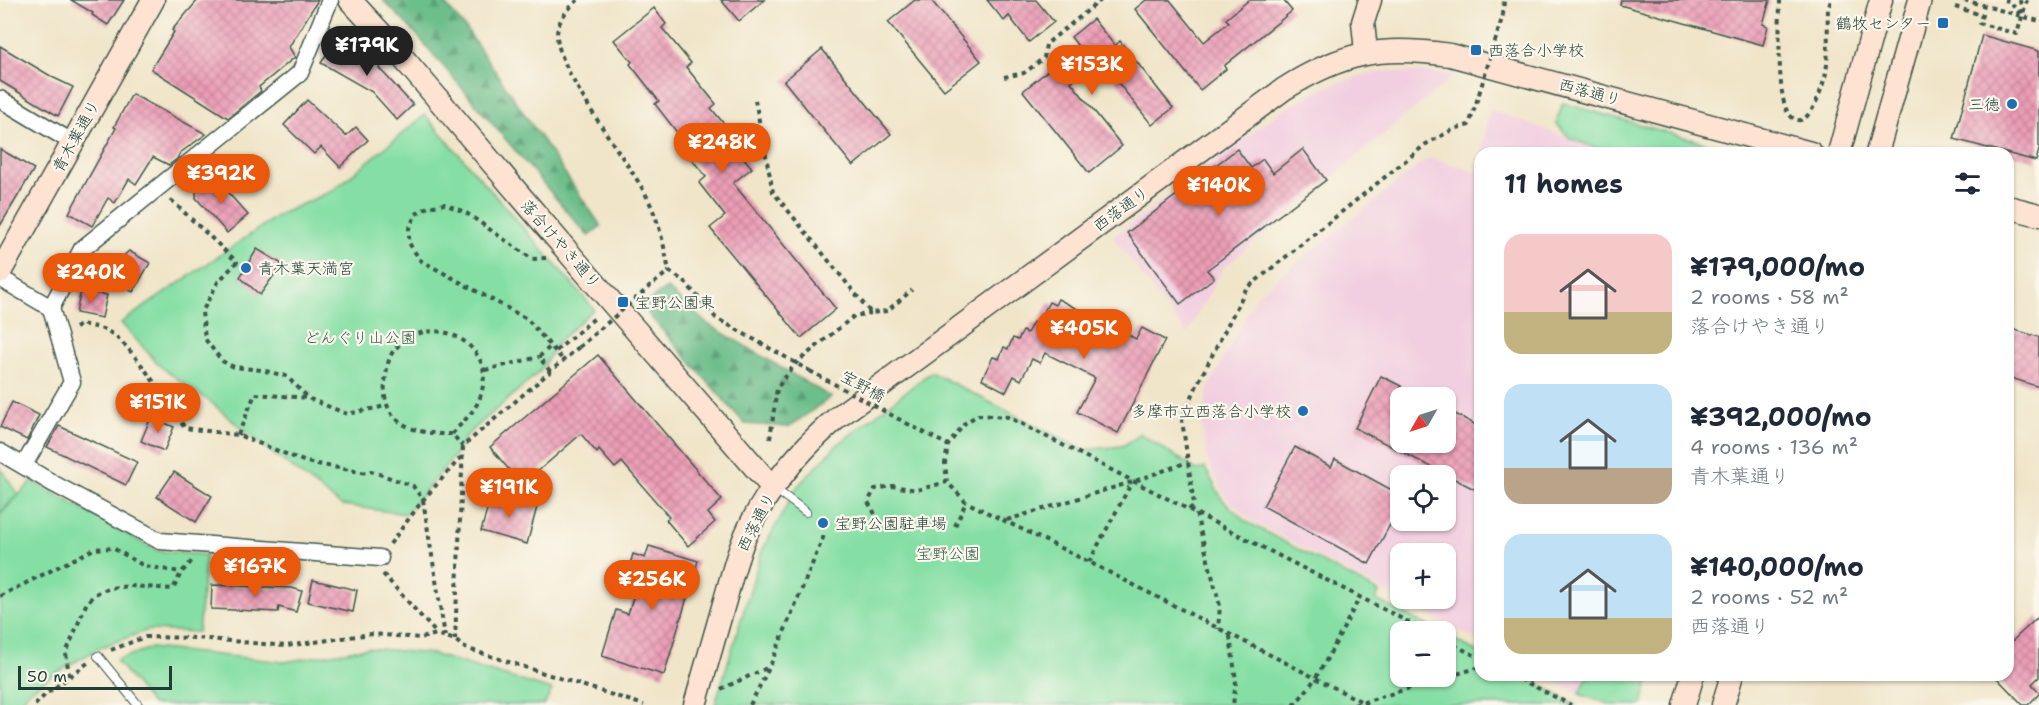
<!DOCTYPE html>
<meta charset="utf-8">
<style>
:root{--surface:#fff;--page:#f2f2f3;--text:#1f2937;--muted:#747a83;--accent:#ea580c}
body{margin:0;font-family:"Shantell Sans","Klee One",sans-serif;background:var(--page);color:var(--text);height:100vh;display:flex;flex-direction:column;font-size:22px;white-space:nowrap}
*{box-sizing:border-box;margin:0}
p{font-size:20px;color:var(--muted)}
.icon{flex:none;width:33px;height:33px;fill:none;stroke:currentColor;stroke-width:2;stroke-linecap:round;stroke-linejoin:round}
.map{position:relative;flex:1;overflow:hidden}
.side{position:absolute;left:1474px;top:147px;width:540px;height:534px;display:flex;flex-direction:column;background:var(--surface);border-radius:18px;box-shadow:0 2px 4px #0004}
.side>*{flex:none}
.needle{width:39px;rotate:231deg}
.tools{position:absolute;left:1390px;top:387px;display:grid;gap:12px}
.tools a{display:grid;place-items:center;width:66px;height:66px;border-radius:12px;background:var(--surface);box-shadow:0 2px 4px #0004;font-size:30px}
.scale{position:absolute;left:18px;bottom:15px;width:154px;box-sizing:border-box;padding-left:6px;border:3px solid #1f3d34;border-top:0;font-size:16px;line-height:21px;white-space:nowrap;color:#1f3d34;-webkit-text-stroke:4px #fbf7ec;paint-order:stroke}
.price{position:absolute;translate:-50% -51px;padding:0 14px;border-radius:21px;background:var(--accent);color:#fff;font-size:20px;line-height:39px;filter:drop-shadow(0 2px 3px #0008)}
.price::after{content:'';position:absolute;left:50%;top:36px;width:18px;height:14px;margin-left:-9px;background:inherit;clip-path:polygon(0 0,100% 0,50% 100%)}
.price.active{background:#222;color:#fff}
ul{padding:0;list-style:none}
li{display:flex;align-items:center;gap:18px;height:150px;padding:0 30px}
li span{display:grid;place-items:center;flex:none;width:168px;height:120px;border-radius:18px;color:#555}
li>.icon{margin-inline-start:auto}
span .icon{width:72px;height:72px;fill:#fffc;stroke-width:1}
li b{font-size:26px}
h2{display:flex;justify-content:space-between;align-items:center;height:72px;padding:0 30px;font-size:26px}
.map>svg:first-child{display:block}
.built{fill:#f2cfe0;fill-rule:evenodd}
.green{fill:#85dfa4;stroke:#528e6c;stroke-width:1.5}
.forest{fill:url(#forest-firs);stroke:#467e5f;stroke-width:1.5}
.building{fill:url(#building-cross-hatch)}
.lines{fill:none;stroke-linecap:round;stroke-linejoin:round}
.lane-casing{stroke:#3e564a;stroke-width:10}
.street-casing{stroke:#3e564a;stroke-width:19}
.secondary-casing{stroke:#3e564a;stroke-width:25}
.path{stroke:#3e564a;stroke-width:4;stroke-dasharray:4.5 4.5;stroke-linecap:butt}
.lane{stroke:#fff;stroke-width:8}
.street{stroke:#fff;stroke-width:16}
.secondary{stroke:#fee3d2;stroke-width:22}
.path-bridge{stroke:#3e564a;stroke-width:4;stroke-dasharray:4.5 4.5;stroke-linecap:butt}
.poi-dot{fill:#1f6fb2;stroke:#fbf7ec;stroke-width:2}
.labels{text-anchor:middle;dominant-baseline:central;stroke-width:4.5;stroke-linejoin:round;paint-order:stroke}
.poi-label{font-size:16px;fill:#1f3d34;stroke:#fbf7ec;text-anchor:start}
.street-label{font-size:16px;fill:#1f3d34;stroke:#fbf7ec}
.park-label{font-size:16px;fill:#335d4a;stroke:#fbf7ec}
</style>
<div class="map">
<svg width="2039" height="705" viewBox="0 0 2039 705">
<defs>
<pattern id="forest-firs" width="22" height="20" patternUnits="userSpaceOnUse" patternTransform="scale(1.5)"><rect width="22" height="20" fill="#6cbe8a"/><path d="M5 1l3.5 6h-7zM16 11l3.5 6h-7z" fill="#589c72"/></pattern>
<pattern id="building-cross-hatch" width="8" height="8" patternUnits="userSpaceOnUse" patternTransform="scale(1.5)"><rect width="8" height="8" fill="#ed9eb7"/><path d="M0 0l8 8M0 8l8-8" fill="none" stroke="#bf8296"/></pattern>
</defs>
<rect width="100%" height="100%" fill="#fbf7ec"/>
<filter id="ink" filterUnits="userSpaceOnUse"><feTurbulence type="fractalNoise" baseFrequency=".0167" numOctaves="2"/><feDisplacementMap in="SourceGraphic" scale="12" xChannelSelector="R" yChannelSelector="G"/><feConvolveMatrix kernelMatrix="1 2 1 2 8 2 1 2 1" color-interpolation-filters="sRGB"/></filter>
<filter id="wash" filterUnits="userSpaceOnUse"><feTurbulence type="fractalNoise" baseFrequency=".008" numOctaves="4" result="noise"/><feDisplacementMap in="SourceGraphic" scale="24" xChannelSelector="R" yChannelSelector="G"/><feGaussianBlur stdDeviation="1.35" result="paint"/><feColorMatrix in="noise" values="0 0 0 0 0 0 0 0 0 0 0 0 0 0 0 0 0 1.4 0 .05"/><feComposite in="paint" operator="in"/></filter>
<g filter="url(#wash)">
<rect width="100%" height="100%" fill="#f0e5c9"/>
<!-- built -->
<g class="built">
<path d="M1386 71 1456 74 1223 268 1187 334 1113 237 1284 109 1328 86 1360 76Z"/>
<path d="M1490 110 1570 138 1608 153H1481Z"/>
<path d="M1480 156V642L1250 520 1226 497 1208 462 1202 425 1208 388 1257 295 1423 162 1431 158 1477 172ZM1401 398H1446V442H1401ZM1401 476H1446V520H1401ZM1401 554H1446V598H1401Z"/>
<path d="M1543 675H1589L1579 694Z"/>
</g>
<!-- green -->
<g class="green">
<path d="M1563 103 1740 153H1608L1570 138 1556 123Z"/>
<path d="M425 115 594 309 558 342 540 371 466 436 455 455 406 514 341 505 254 439 213 404 161 367 121 323 280 214 332 191Z"/>
<path d="M931 372 1083 450 1122 446 1136 438 1139 433 1197 470 1205 468 1222 499 1245 521 1379 592 1376 600 1438 631 1401 632V676H1446V636L1480 653V675H1524L1575 705H715L762 551 797 487 836 446Z"/>
<path d="M0 468 18 494 0 513Z"/>
<path d="M32 481 157 551 206 555 198 632 148 630 99 648 49 677 26 694 21 705H0V515Z"/>
<path d="M151 648 284 662 368 648 432 654 552 690 544 705H152L116 660Z"/>
<path d="M1589 675H1650L1642 705H1612L1579 694Z"/>
</g>
<!-- forest -->
<g class="forest">
<path d="M383 0H442L467 30 601 226 588 236 416 34Z"/>
<path d="M667 288 706 323 831 397 789 427 745 424 641 306Z"/>
</g>
<g id="blocks">
<!-- building -->
<g class="building">
<path d="M71 0H124L108 25 92 15 93 13Z"/>
<path d="M198 0H318L289 47 295 57 259 87 261 91 228 118 151 69 174 32 172 30Z"/>
<path d="M721 0H764L739 21Z"/>
<path d="M915 0H931L981 61 944 90 888 22Z"/>
<path d="M987 0H1036L1054 22 1029 42 1009 16 1004 21Z"/>
<path d="M1146 0H1170L1204 42 1229 22 1226 19 1249 0H1283L1292 11 1224 66 1226 69 1200 90 1135 9Z"/>
<path d="M1621 0H1770L1763 24 1768 26 1763 45 1620 5Z"/>
<path d="M654 8 666 24 662 28 691 63 686 67 716 104 711 108 739 142 734 146 752 168 733 183 836 309 801 338 710 228 725 216 699 183 706 177 679 143 683 140 655 104 659 101 630 64 632 62 614 40Z"/>
<path d="M1093 19 1115 46 1120 41 1173 108 1152 125 1099 59 1071 82 1122 146 1089 173 1023 91 1078 46 1071 37Z"/>
<path d="M1982 35 2039 51V150L2036 161 1954 139Z"/>
<path d="M335 40 380 66 379 68 413 105 397 120 372 92 321 63Z"/>
<path d="M0 46 54 78 73 87 58 116 0 81Z"/>
<path d="M822 49 891 134 853 166 784 81Z"/>
<path d="M132 94 206 134 180 153 177 159 169 165 153 157 136 184 129 179 115 203 108 198 92 226 69 213 116 128 114 127Z"/>
<path d="M307 100 346 136 356 127 368 140 340 167 321 147 314 154 284 125Z"/>
<path d="M0 149 34 169 0 226Z"/>
<path d="M1237 149 1251 168 1263 159 1273 173 1303 149 1326 180 1207 270 1214 278 1180 304 1127 233Z"/>
<path d="M213 176 248 215 227 233 196 198V192Z"/>
<path d="M257 249 282 264 260 295 240 277Z"/>
<path d="M129 251 150 263 133 292 106 277 111 267Z"/>
<path d="M81 290 107 295 102 318 76 313Z"/>
<path d="M1058 299 1136 339 1142 328 1165 340 1118 433 1077 412 1095 378 1045 353 1040 363 1032 359 1021 380 1014 376 1006 392 982 379 993 357 999 359 1004 347 1008 349 1013 338 1018 340 1023 331 1027 333 1033 322 1037 325 1049 302 1055 305Z"/>
<path d="M2008 328 2039 337V387L2008 377Z"/>
<path d="M598 355 722 500 708 513 715 522 688 546 666 520 669 517 622 462 615 468 599 450 597 453 581 434 522 485 490 447Z"/>
<path d="M1381 376 1401 386V442H1446V409L1480 427V492L1355 428Z"/>
<path d="M12 402 39 415 27 440 0 427Z"/>
<path d="M151 417 174 427 164 451 141 441Z"/>
<path d="M59 426 137 462 126 485 47 447Z"/>
<path d="M1295 447 1331 467 1335 459 1401 495V504L1369 564 1263 506Z"/>
<path d="M174 472 212 496 196 522 157 497Z"/>
<path d="M492 493 537 507 527 544 481 531Z"/>
<path d="M649 546 698 561 664 675 602 656 616 610 628 614 639 578 627 575 633 554 645 558Z"/>
<path d="M313 580 357 590 353 612 308 602Z"/>
<path d="M212 585 292 588 302 591 296 612 279 607 278 612 211 609Z"/>
<path d="M2039 616V677L2032 684 2039 692V694L2028 705H2023L1994 675H2008V645Z"/>
</g>
</g>
</g>
<g filter="url(#ink)">
<use href="#blocks" fill-opacity="0" stroke="#3e564a" stroke-width="1.5"/>
<g class="lines">
<!-- lane casing -->
<g class="lane-casing">
<g id="lane">
<path d="M775 489 806 512"/>
<path d="M98 656 138 705"/>
</g>
</g>
<!-- street casing -->
<g class="street-casing">
<g id="street">
<path d="M0 99 72 142"/>
<path d="M0 278 51 308"/>
<path d="M0 452 54 484 160 541 380 558"/>
<path d="M24 465 72 382 51 308 82 249 300 73 330 0"/>
</g>
</g>
<!-- secondary casing -->
<g class="secondary-casing">
<g id="secondary">
<path d="M350 0 398 52 580 266 772 487"/>
<path d="M1366 52 1363 22 1370 0"/>
<path d="M1839 153 1881 0"/>
<path d="M1877 153 1920 0"/>
<path d="M2008 207 2039 215"/>
<path d="M0 272 153 0"/>
<path d="M695 705C705 670 715 635 725 600 733 572 740 543 754 518 776 478 804 446 838 417L1284 89C1343 52 1381 45 1450 55L1811 153"/>
<path d="M1684 705 1693 675"/>
<path d="M1723 705 1732 675"/>
</g>
</g>
<!-- path -->
<g class="path">
<path d="M578 0C568 9 558 19 557 34 556 70 625 157 645 193 659 220 663 241 669 271L685 282 716 318 810 371"/>
<path d="M1780 0C1780 22 1776 99 1789 114 1808 138 1823 85 1826 73 1829 52 1827 29 1828 8L1831 0"/>
<path d="M1964 0 2039 21"/>
<path d="M2004 0 2009 1 2022 16"/>
<path d="M2020 0 2022 14"/>
<path d="M1955 7 1982 15 1979 23 2017 34 2027 0"/>
<path d="M1503 15 1504 0"/>
<path d="M1004 77 1024 73 1044 58 1046 44 1101 0"/>
<path d="M755 100 773 192 871 313 887 311 912 290"/>
<path d="M171 200 237 262 218 282 202 312 205 339 222 361 234 367 261 370 286 376 310 399 347 414 386 406"/>
<path d="M546 258 532 259 465 212 444 204 428 207 416 214 409 228V243L420 260 527 319 563 360"/>
<path d="M654 283 669 271"/>
<path d="M75 328 82 324C89 326 98 327 105 330 131 341 167 403 185 428L238 435 306 462 366 473 371 471 413 486 423 500 445 636"/>
<path d="M556 351 597 316"/>
<path d="M485 370 539 357"/>
<path d="M550 371 539 357 552 345"/>
<path d="M906 423 948 445"/>
<path d="M452 434C467 417 480 408 483 385 484 376 485 371 481 362 465 329 424 320 397 347 389 354 387 366 386 376 377 422 413 435 452 434L463 446"/>
<path d="M238 435 255 394 309 398"/>
<path d="M770 439 777 388 796 363 854 316 871 313"/>
<path d="M1189 510 1194 504 1182 420 1197 385 1246 289 1426 144 1454 129 1469 125 1479 94"/>
<path d="M875 514 868 502 875 489 893 486 917 490 947 482"/>
<path d="M1196 514 1220 606 1218 629"/>
<path d="M1007 520 1132 482 1188 462"/>
<path d="M955 526 966 502"/>
<path d="M390 544 423 500 463 455"/>
<path d="M1089 562 1132 482"/>
<path d="M383 574 437 634"/>
<path d="M0 596 94 549 113 548 144 566 181 572"/>
<path d="M1230 636 1236 681 1233 705"/>
<path d="M455 640 463 446 579 347"/>
<path d="M1446 641 1480 658"/>
<path d="M111 650 145 637 197 638 286 646 371 634 421 638 437 634 455 640 465 648 644 705"/>
<path d="M1512 675 1571 705"/>
<path d="M69 676 66 653 87 602 97 593 110 588 131 586 173 589 181 573 192 561"/>
<path d="M721 689 769 667"/>
<path d="M35 705 45 695 89 662"/>
<path d="M750 705 770 666 825 533"/>
<path d="M1293 705C1318 684 1343 627 1360 597"/>
<path d="M1354 705 1480 667"/>
<path d="M1368 705 1089 562 966 502 947 482 945 463 948 445 965 423 978 415 1008 417 1428 632"/>
</g>
<!-- lane -->
<use href="#lane" class="lane"/>
<!-- street -->
<use href="#street" class="street"/>
<!-- secondary -->
<use href="#secondary" class="secondary"/>
<!-- path-bridge -->
<g class="path-bridge">
<path d="M1479 94 1503 15"/>
<path d="M579 347 654 283"/>
<path d="M810 371 906 423"/>
</g>
</g>
</g>
<!-- markers -->
<g class="poi-dot">
<rect x="1937" y="17" width="12" height="12" rx="3"/>
<rect x="1470" y="44" width="12" height="12" rx="3"/>
<circle cx="2012" cy="104" r="6"/>
<circle cx="246" cy="268" r="6"/>
<rect x="617" y="296" width="12" height="12" rx="3"/>
<circle cx="1303" cy="411" r="6"/>
<circle cx="823" cy="523" r="6"/>
</g>
<g class="labels">
<!-- poi labels -->
<g class="poi-label">
<text x="1931" y="23" text-anchor="end">鶴牧センター</text>
<text x="1488" y="50">西落合小学校</text>
<text x="2000" y="104" text-anchor="end">三徳</text>
<text x="258" y="268">青木葉天満宮</text>
<text x="635" y="302">宝野公園東</text>
<text x="1291" y="411" text-anchor="end">多摩市立西落合小学校</text>
<text x="835" y="523">宝野公園駐車場</text>
</g>
<!-- street labels -->
<g class="street-label">
<text transform="translate(1590 92) rotate(15)">西落通り</text>
<text transform="translate(76 136) rotate(-61)">青木葉通り</text>
<text transform="translate(1121 209) rotate(-36)">西落通り</text>
<text transform="translate(561 244) rotate(49)">落合けやき通り</text>
<text transform="translate(863 386) rotate(29)">宝野橋</text>
<text transform="translate(756 522) rotate(-63)">西落通り</text>
</g>
<!-- park labels -->
<g class="park-label">
<text x="360" y="337">どんぐり山公園</text>
<text x="948" y="553">宝野公園</text>
</g>
</g>
</svg>
<div class="tools">
<a><svg class="needle" viewBox="-14 -14 28 28"><path d="M0-13l5 13h-10z" fill="#e53935"/><path d="M0 13l5-13h-10z" fill="#747a83"/></svg></a>
<a><svg class="icon" aria-label="locate" viewBox="0 0 24 24"><circle cx="12" cy="12" r="6"/><path d="M12 2v4M12 18v4M2 12h4M18 12h4"/></svg></a>
<a>+</a>
<a>−</a>
</div>
<div class="scale">50 m</div>
<b class="price active" style="left:367px;top:77px">¥179K</b>
<b class="price" style="left:1092px;top:96px">¥153K</b>
<b class="price" style="left:722px;top:174px">¥248K</b>
<b class="price" style="left:221px;top:205px">¥392K</b>
<b class="price" style="left:1219px;top:217px">¥140K</b>
<b class="price" style="left:91px;top:304px">¥240K</b>
<b class="price" style="left:1084px;top:360px">¥405K</b>
<b class="price" style="left:158px;top:434px">¥151K</b>
<b class="price" style="left:509px;top:519px">¥191K</b>
<b class="price" style="left:255px;top:598px">¥167K</b>
<b class="price" style="left:652px;top:611px">¥256K</b>
<section class="side">
<h2>11 homes<svg class="icon" aria-label="filters" viewBox="0 0 24 24"><path d="M4 7h16M4 17h16"/><circle cx="9" cy="7" r="2"/><circle cx="15" cy="17" r="2"/></svg></h2>
<ul>
<li><span style="background:linear-gradient(#f6c9c9 65%,#c2b280 0)"><svg class="icon" aria-label="home" viewBox="0 0 24 24"><path d="M3 11l9-7 9 7M6 9v11h12V9"/></svg></span><div><b>¥179,000/mo</b><p>2 rooms · 58 m²</p><p>落合けやき通り</p></div></li>
<li><span style="background:linear-gradient(#bfe0f5 70%,#b9a48a 0)"><svg class="icon" aria-label="home" viewBox="0 0 24 24"><path d="M3 11l9-7 9 7M6 9v11h12V9"/></svg></span><div><b>¥392,000/mo</b><p>4 rooms · 136 m²</p><p>青木葉通り</p></div></li>
<li><span style="background:linear-gradient(#bfe0f5 70%,#c2b280 0)"><svg class="icon" aria-label="home" viewBox="0 0 24 24"><path d="M3 11l9-7 9 7M6 9v11h12V9"/></svg></span><div><b>¥140,000/mo</b><p>2 rooms · 52 m²</p><p>西落通り</p></div></li>
</ul>
</section>
</div>
